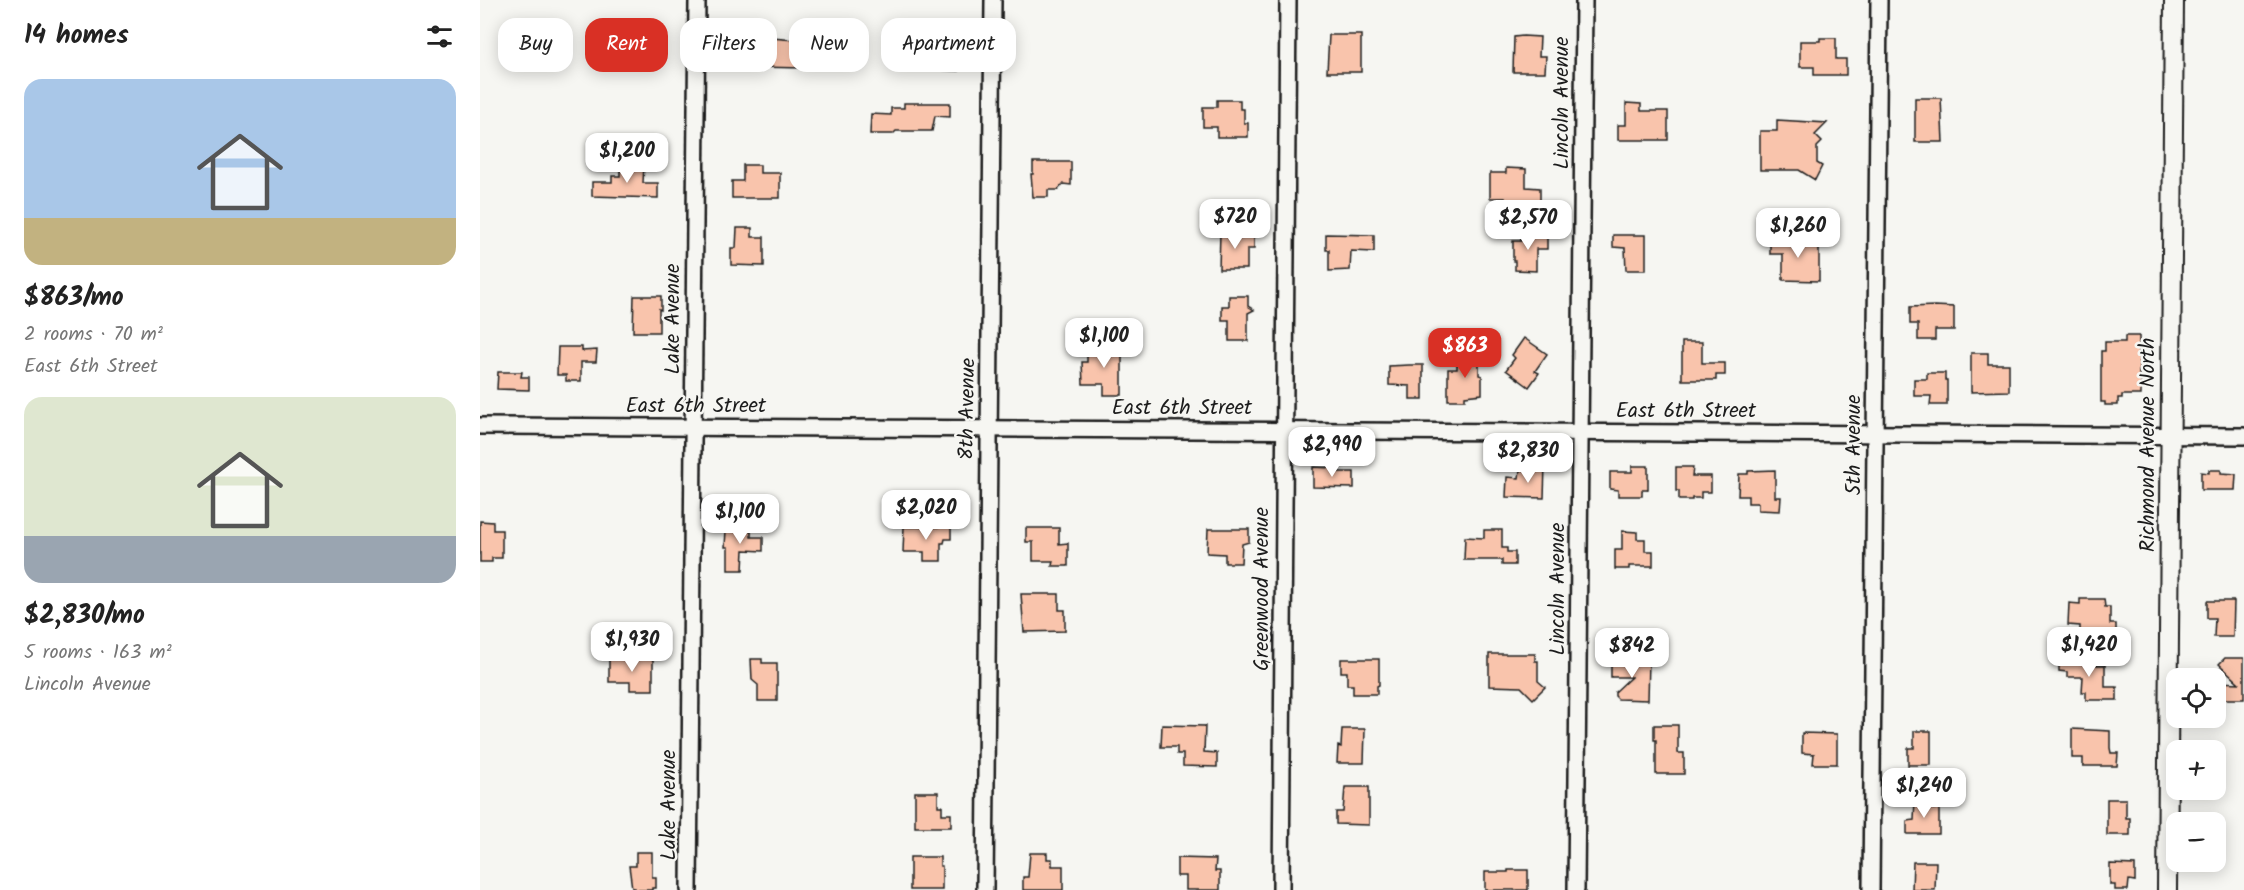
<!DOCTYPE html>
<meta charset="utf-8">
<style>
:root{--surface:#fff;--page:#f6f6f6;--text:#222;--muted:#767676;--accent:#d93025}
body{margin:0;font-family:Kalam,sans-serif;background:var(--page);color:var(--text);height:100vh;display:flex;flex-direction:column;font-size:22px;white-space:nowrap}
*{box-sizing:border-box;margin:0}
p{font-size:20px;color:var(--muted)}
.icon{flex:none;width:33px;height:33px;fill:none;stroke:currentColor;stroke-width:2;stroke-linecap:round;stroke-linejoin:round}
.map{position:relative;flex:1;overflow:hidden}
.details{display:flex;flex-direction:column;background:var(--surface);width:480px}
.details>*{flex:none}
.hud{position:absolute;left:18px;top:18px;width:570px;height:54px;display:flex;gap:12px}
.tools{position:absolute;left:1686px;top:668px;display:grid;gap:12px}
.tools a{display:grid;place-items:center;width:60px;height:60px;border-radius:12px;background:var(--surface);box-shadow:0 3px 15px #0003;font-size:30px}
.price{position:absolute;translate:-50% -51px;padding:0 14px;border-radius:12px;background:#fff;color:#222;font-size:20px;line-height:39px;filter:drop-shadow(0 2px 3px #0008)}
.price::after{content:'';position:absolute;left:50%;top:36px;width:18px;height:14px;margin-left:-9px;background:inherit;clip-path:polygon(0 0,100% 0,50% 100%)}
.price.on{background:var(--accent);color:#fff}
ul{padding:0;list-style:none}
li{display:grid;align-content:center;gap:12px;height:318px;padding:0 24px}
li span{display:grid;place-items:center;height:186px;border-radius:18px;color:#555}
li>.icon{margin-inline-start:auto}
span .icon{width:108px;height:108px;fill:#fffc;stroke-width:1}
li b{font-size:26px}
h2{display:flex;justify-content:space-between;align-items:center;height:72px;padding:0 24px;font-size:26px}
.tag{padding:0 21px;border-radius:18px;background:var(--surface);box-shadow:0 3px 15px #0003;font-size:21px;line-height:54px}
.tag.on{background:var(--accent);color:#fff}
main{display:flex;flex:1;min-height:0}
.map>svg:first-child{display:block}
.building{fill:#f9c4ac;stroke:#1c1c1c;stroke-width:1.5}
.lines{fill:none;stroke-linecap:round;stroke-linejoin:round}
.minor-casing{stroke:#1c1c1c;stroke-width:20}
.tertiary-casing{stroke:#1c1c1c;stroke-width:22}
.minor{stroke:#f6f6f2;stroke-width:15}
.tertiary{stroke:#f6f6f2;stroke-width:18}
.labels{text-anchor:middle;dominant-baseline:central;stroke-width:5;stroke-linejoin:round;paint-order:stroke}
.street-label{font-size:21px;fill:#1c1c1c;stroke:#f6f6f2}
</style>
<main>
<section class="details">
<h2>14 homes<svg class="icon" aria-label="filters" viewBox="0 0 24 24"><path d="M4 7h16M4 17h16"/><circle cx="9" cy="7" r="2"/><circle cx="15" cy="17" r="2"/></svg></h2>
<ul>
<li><span style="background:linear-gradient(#a9c7e8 75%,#c2b280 0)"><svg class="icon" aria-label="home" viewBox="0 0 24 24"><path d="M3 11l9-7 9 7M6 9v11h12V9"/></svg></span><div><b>$863/mo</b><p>2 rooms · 70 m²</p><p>East 6th Street</p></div></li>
<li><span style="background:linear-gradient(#dfe7d0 75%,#9aa5b1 0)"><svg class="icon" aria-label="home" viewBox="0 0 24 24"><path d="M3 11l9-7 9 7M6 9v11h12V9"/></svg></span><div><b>$2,830/mo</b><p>5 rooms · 163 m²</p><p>Lincoln Avenue</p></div></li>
</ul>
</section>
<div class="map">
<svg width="1764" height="890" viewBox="0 0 1764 890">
<rect width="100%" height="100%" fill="#f6f6f2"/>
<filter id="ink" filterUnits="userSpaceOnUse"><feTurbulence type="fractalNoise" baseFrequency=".0167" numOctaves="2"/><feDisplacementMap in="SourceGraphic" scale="12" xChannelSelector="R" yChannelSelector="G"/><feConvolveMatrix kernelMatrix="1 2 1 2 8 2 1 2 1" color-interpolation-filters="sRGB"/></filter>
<g filter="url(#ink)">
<!-- building -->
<g class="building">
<path d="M462 30H478V71L456 70V44H462Z"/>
<path d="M266 31H292V38L326 41 325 68 273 67V48H266Z"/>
<path d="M849 35H881V72H847Z"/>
<path d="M1043 36 1060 37 1059 56H1066L1065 72H1033L1034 37Z"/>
<path d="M1340 38H1356V59H1366V75H1334V67H1320V41H1340Z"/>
<path d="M1435 98H1461L1463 142H1435Z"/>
<path d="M737 100H760V109H764V123H768V137H737V127H723V107H737Z"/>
<path d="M424 103H470V117L455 116 452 131H416L413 134H390L391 114 411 115V108H424Z"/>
<path d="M1146 103 1161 104V111H1188V140H1138V125H1146Z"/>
<path d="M1297 120 1347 123 1335 135 1342 142 1337 147V163L1342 166 1335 180 1319 170H1280V131H1297Z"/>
<path d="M553 162H591V185L583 184 578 190H568V197H553L551 174H553Z"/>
<path d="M140 163 164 164 163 183H178V198L112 196V182H132V176H140Z"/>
<path d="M263 165H280V173H300V198H252V181H263Z"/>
<path d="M1026 168 1046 169V187L1060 188V205H1041L1038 207 1036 205H1026L1025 198H1010V173H1026Z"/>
<path d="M257 228H272V237H284V266L251 265V248H256Z"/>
<path d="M740 232 774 233V249H767V269H739Z"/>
<path d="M846 234 894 235V252L871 251 870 270 849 271V250H846Z"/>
<path d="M1053 234H1067V249H1056V271L1035 270V261H1033V241H1041V236L1053 237Z"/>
<path d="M1133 235H1166V270H1146L1145 248 1133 247Z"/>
<path d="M1290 240H1339V281L1303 280V254H1290Z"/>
<path d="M154 296H181V310L179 309V332H153Z"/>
<path d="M749 296H768V306L774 310 768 313V341H749V320H742V306H749Z"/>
<path d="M1455 306 1474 307V330H1455V340H1438V324H1430V307Z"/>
<path d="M1645 336H1659V380H1661V395H1642V398H1638V405H1625V402H1621V351H1625V342H1645Z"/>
<path d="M1044 338 1067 354 1055 371 1059 373 1049 387 1026 370 1035 358 1032 355Z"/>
<path d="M1202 342H1222V363H1245V375H1236V380H1202Z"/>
<path d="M628 344V351H642V395H624V384H603L602 362H607V345Z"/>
<path d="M78 347H102V351L117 350 116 362H101V381H86V375H77Z"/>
<path d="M1491 353H1508V364H1529V391L1491 392Z"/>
<path d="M977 356H999V375L1002 376V394L985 396V400H968V369H977Z"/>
<path d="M929 365H943V399H930V386L909 385V366Z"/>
<path d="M18 372H42L41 377H49V390L17 389Z"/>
<path d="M1447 373H1465V380H1467V405H1450L1451 396H1434V379H1447Z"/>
<path d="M1052 465H1065L1064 498 1026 497 1027 477 1039 478 1040 470 1052 469Z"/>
<path d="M1152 466H1168V490H1162V496H1138V490L1130 489V472H1152Z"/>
<path d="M833 467 855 468V472H874V488L833 487Z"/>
<path d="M1196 467H1213L1212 476H1231V492H1221V498H1212V500H1199V491H1196Z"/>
<path d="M1295 470V497H1301L1300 511 1278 510V503H1268V496H1258L1259 474H1268V471Z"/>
<path d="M1729 470H1741V473L1756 474 1755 490H1721V472L1729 473Z"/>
<path d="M0 521 13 522V530H22V558H12V562H0Z"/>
<path d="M249 522H265V531H271V537H283V551L264 550 263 570H248V547H245L246 530H248Z"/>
<path d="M424 527H471V539H465L464 543H461V561H444V552H423Z"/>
<path d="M546 528H579V544L588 543V566H572L573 561H553V542H546Z"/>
<path d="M728 529H769V542L762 544 761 563H745V554L727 553Z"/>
<path d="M1004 530H1022V548H1027V552H1035V565H1022V560H984L985 537 1004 538Z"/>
<path d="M1142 531 1157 532V539H1165V551H1173V566H1149V569H1135V550H1142Z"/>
<path d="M541 594H579V610H585V631L544 632Z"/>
<path d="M1600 599H1624L1625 607H1630V624H1636V638L1600 637V626L1588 625 1589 603 1600 604Z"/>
<path d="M1727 601H1754L1753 637H1734L1735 618H1727Z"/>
<path d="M1009 654H1055V661H1058V681L1065 687 1053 699 1041 687 1009 686Z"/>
<path d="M129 658 173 659V690H150V682H129Z"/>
<path d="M1579 658H1606L1607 665H1625V687H1637V700H1606V692H1602L1603 677H1587V672L1579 671Z"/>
<path d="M1745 658H1764V699H1736V682L1759 683 1739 664Z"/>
<path d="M271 659H282V663H297V701H278V685L272 680Z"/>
<path d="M861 659H899V685L897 686V694H873V685H867V672H861Z"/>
<path d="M1169 660 1168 700 1138 699 1135 696V692L1151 677H1131V661Z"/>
<path d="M682 725 725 726 724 752 737 753V767L703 766V754H697V747H681Z"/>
<path d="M1174 725H1198V753H1204V774H1176V740H1174Z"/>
<path d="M862 729H885L884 763H857L858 746 861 747Z"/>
<path d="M1592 729 1630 731V748L1631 753H1638L1637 766H1603V758H1592Z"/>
<path d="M1434 731H1451V765H1428V748H1434Z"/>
<path d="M1322 733 1357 734V764H1333L1334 754 1322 753Z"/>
<path d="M865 787H889V825L856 824V812H863Z"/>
<path d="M435 792H458V806H462V814H471V827H435Z"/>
<path d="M1627 799H1646V818H1650V835H1627Z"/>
<path d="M1435 800H1453V809L1459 808V834H1427V821L1434 820Z"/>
<path d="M156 852H172V877H176V888H172V890H155V888H152L149 866H156Z"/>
<path d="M550 853H567V859H572V866H583V890H543V877H548Z"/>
<path d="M430 857H460V866H462V890H430Z"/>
<path d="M697 858 736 859 735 871H740V890H706V876H697Z"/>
<path d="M1433 862H1456L1455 890H1432Z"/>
<path d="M1630 864 1655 865V881L1649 880 1648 890H1635V885H1630Z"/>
<path d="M1028 870H1048V890H1005V872H1028Z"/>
</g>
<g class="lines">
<!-- minor casing -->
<g class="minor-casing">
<g id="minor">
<path d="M0 426 1764 436"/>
<path d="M209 890 217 0"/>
<path d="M505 890 513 0"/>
<path d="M801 890 808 0"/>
<path d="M1096 890 1104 0"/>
<path d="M1391 890 1399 0"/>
</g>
</g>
<!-- tertiary casing -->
<g class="tertiary-casing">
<path id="tertiary" d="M1687 890 1694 0"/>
</g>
<!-- minor -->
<use href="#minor" class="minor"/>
<!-- tertiary -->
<use href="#tertiary" class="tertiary"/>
</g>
</g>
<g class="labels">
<!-- street labels -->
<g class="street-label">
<text transform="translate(1082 103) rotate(-90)">Lincoln Avenue</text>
<text transform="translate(193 319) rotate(-90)">Lake Avenue</text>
<text x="216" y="406">East 6th Street</text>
<text x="702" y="408">East 6th Street</text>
<text transform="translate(488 409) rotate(-89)">8th Avenue</text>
<text x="1206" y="411">East 6th Street</text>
<text transform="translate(1374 445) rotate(-90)">5th Avenue</text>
<text transform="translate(1668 445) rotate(-90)">Richmond Avenue North</text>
<text transform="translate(782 589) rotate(-90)">Greenwood Avenue</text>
<text transform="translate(1078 589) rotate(-90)">Lincoln Avenue</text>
<text transform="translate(189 805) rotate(-90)">Lake Avenue</text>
</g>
</g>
</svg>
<div class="tools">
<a><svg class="icon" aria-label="locate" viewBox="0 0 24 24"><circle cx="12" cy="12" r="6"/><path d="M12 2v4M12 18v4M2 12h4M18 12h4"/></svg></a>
<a>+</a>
<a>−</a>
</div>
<b class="price" style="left:147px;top:184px">$1,200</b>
<b class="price" style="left:755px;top:250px">$720</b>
<b class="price" style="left:1048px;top:251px">$2,570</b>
<b class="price" style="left:1318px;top:259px">$1,260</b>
<b class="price" style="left:624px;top:369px">$1,100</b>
<b class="price on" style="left:985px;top:379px">$863</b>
<b class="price" style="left:852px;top:478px">$2,990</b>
<b class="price" style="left:1048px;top:484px">$2,830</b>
<b class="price" style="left:446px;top:541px">$2,020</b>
<b class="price" style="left:260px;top:545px">$1,100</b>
<b class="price" style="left:152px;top:673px">$1,930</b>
<b class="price" style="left:1609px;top:678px">$1,420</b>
<b class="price" style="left:1152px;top:679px">$842</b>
<b class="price" style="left:1444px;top:819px">$1,240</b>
<div class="hud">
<a class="tag">Buy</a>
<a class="tag on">Rent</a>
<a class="tag">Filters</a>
<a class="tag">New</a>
<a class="tag">Apartment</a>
</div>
</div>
</main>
